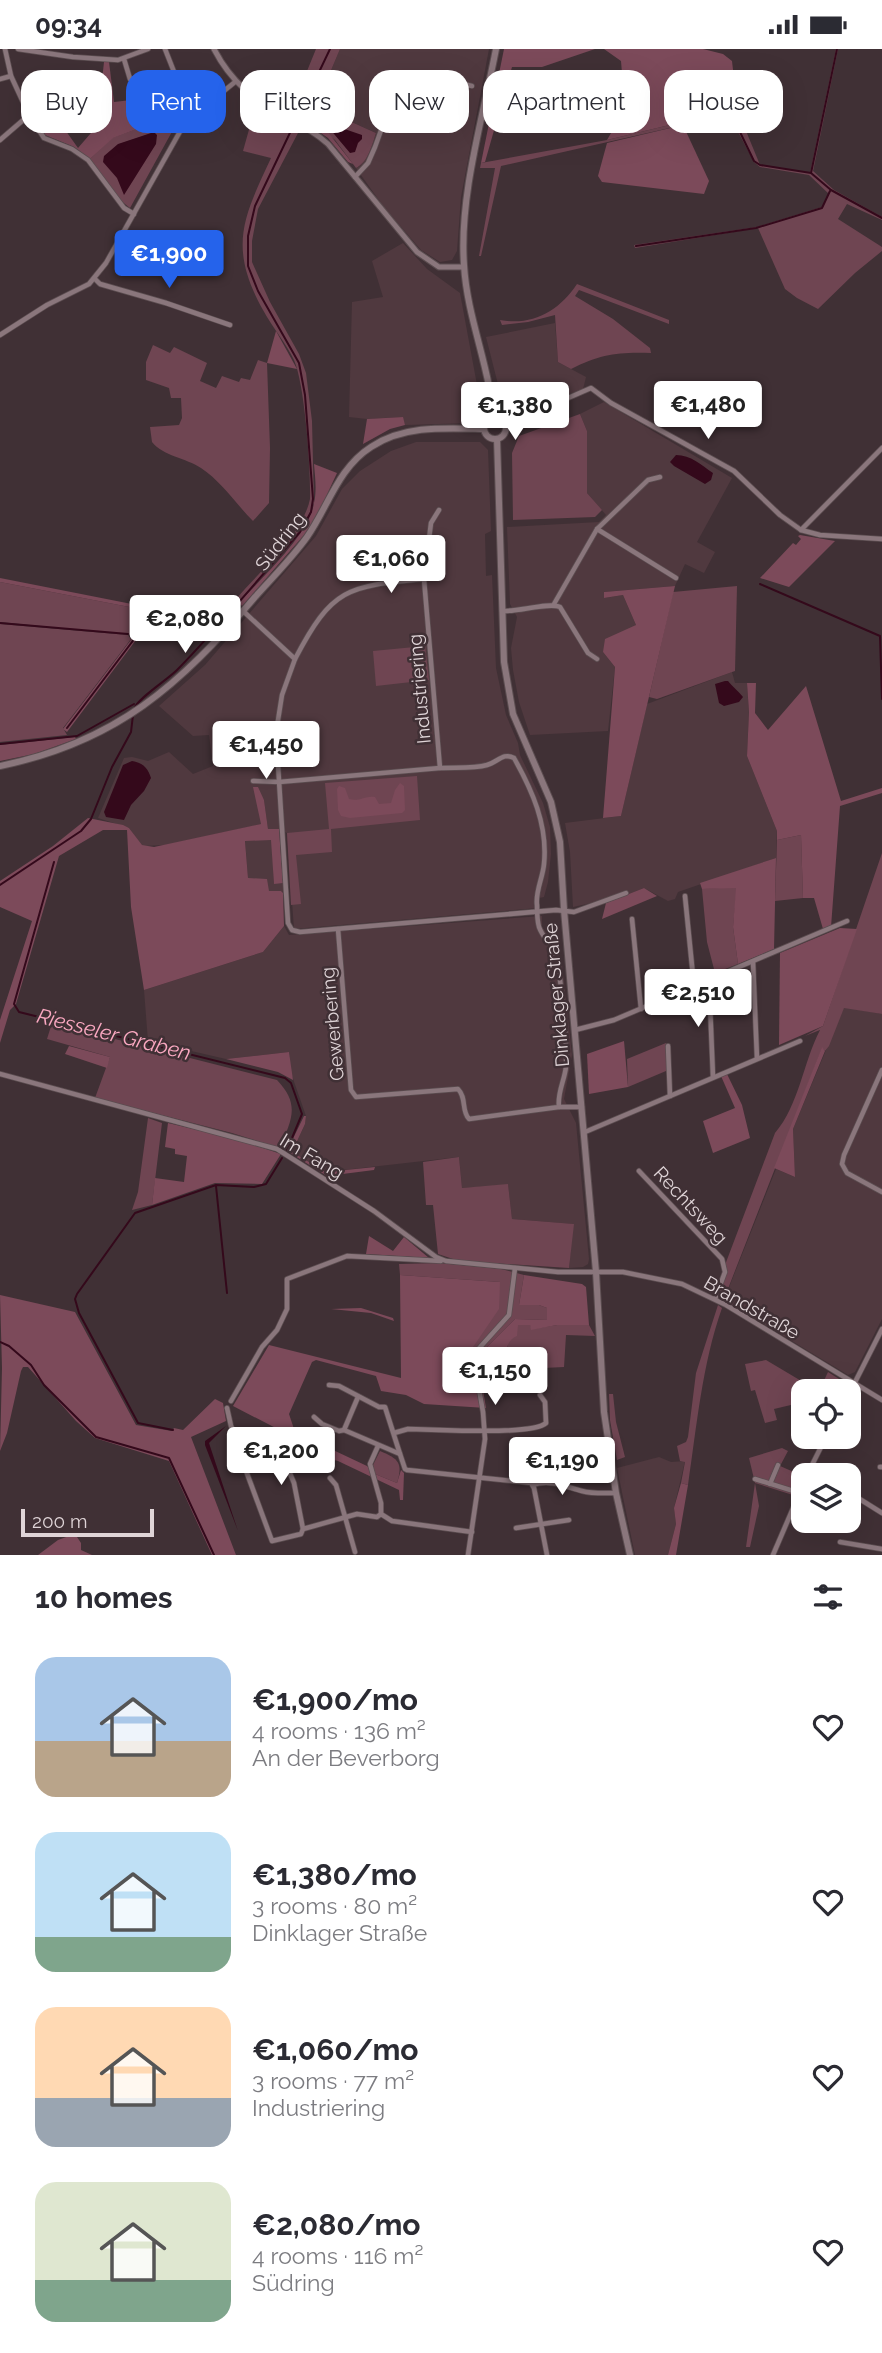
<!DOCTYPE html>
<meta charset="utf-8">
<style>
:root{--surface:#fff;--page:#f7f7f7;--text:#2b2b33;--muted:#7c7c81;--accent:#2563eb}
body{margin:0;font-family:Raleway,sans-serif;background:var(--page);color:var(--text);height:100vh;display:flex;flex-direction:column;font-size:26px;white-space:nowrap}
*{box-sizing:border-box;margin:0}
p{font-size:23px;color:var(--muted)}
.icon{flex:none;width:38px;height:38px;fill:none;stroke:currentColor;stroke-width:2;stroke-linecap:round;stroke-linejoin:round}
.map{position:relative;height:1506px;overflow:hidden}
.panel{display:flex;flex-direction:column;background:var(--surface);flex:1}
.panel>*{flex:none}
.guide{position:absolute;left:21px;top:21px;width:840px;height:63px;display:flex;gap:14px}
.tools{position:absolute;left:791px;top:1330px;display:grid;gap:14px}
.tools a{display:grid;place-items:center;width:70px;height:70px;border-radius:14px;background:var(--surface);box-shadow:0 7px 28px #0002;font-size:35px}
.scale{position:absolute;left:21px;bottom:18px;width:133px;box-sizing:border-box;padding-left:7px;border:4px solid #dfd4d7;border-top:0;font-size:19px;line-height:24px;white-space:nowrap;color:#dfd4d7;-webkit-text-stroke:5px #403035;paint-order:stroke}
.price{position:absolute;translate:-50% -60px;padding:0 16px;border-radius:7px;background:#fff;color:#222;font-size:23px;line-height:46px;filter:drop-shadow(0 2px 4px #0008)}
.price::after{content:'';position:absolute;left:50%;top:42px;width:21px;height:16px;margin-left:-10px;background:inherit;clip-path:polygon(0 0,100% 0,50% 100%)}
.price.current{background:var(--accent);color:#fff}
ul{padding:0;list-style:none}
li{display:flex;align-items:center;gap:21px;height:175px;padding:0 35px}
li span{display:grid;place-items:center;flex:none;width:196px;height:140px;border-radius:21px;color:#555}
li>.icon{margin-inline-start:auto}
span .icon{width:84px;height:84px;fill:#fffc;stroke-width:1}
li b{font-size:30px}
h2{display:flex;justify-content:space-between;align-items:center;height:84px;padding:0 35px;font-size:30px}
.tag{padding:0 24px;border-radius:21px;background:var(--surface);box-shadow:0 7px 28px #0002;font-size:24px;line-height:63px}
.tag.current{background:var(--accent);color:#fff}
.status{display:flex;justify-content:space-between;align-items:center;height:49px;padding:0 35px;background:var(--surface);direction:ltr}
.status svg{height:19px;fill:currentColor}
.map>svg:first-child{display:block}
.built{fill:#50393f}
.green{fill:#6f4552}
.forest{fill:#7c4a5a}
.water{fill:#34091b}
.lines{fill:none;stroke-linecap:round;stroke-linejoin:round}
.stream{stroke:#34091b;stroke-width:2}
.minor-casing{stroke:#5b4d50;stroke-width:6}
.tertiary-casing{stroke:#5b4d50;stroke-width:7}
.secondary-casing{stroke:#5b4d50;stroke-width:8}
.minor{stroke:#8a767c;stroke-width:4.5}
.tertiary{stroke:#8a767c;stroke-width:5}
.secondary{stroke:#8a767c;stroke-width:6}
.labels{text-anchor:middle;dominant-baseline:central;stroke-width:5;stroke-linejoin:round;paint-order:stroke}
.street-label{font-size:19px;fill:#dfd4d7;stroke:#403035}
.water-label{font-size:21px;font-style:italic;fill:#faa8c1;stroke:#403035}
</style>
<div class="status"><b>09:34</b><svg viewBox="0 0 49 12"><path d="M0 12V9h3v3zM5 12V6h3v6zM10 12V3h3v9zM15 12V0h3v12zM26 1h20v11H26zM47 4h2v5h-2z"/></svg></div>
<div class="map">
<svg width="882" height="1506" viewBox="0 0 882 1506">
<rect width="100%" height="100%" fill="#403035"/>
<!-- built -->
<g class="built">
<path d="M340 0H489L461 148 457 202 452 211 440 213 421 201 383 157 356 119 360 117 370 101 376 84 316 57Z"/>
<path d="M403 194 427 220 460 244 482 363 481 367 473 374 405 376 402 368 367 370 349 368 352 253 383 248 372 212Z"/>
<path d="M555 274 558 313 586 328 583 340 510 367 505 363 486 288Z"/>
<path d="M604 353 732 429 697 493 715 503 704 524 685 515 675 537 604 543V549L623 546 636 576 603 603 615 618 608 682 530 686 519 653 513 621 511 599 517 568 510 555 507 478 599 473 606 466 587 444V382L580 365Z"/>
<path d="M416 393H480L488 401 491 482 485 485 486 527 492 526 496 619 506 666 518 694 520 706 543 754 550 778 551 805 548 833 544 848 539 849 538 859 294 880 287 784 279 780H268L264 751 254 738 262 775 166 796 142 797 129 779 98 769 124 709 132 708 148 712 169 703 193 725 213 717 209 686 193 687 159 657 205 616 316 487 342 440 360 422 391 402Z"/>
<path d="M732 623 735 634H747L749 663 747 707 777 782 776 809 678 843 675 850 668 852 644 839 606 854 605 851 573 858 570 803 565 774 621 767 647 655Z"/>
<path d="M245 791H272L274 834H283V844L281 842H269L248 829Z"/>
<path d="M542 867V878L554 893 562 915 572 1006 564 1050 576 1074 589 1210 588 1215 583 1218 569 1219 573 1175 512 1170 508 1136 462 1139 459 1108 326 1123 292 1103 305 1075 306 1067 291 1024 289 1003 226 1010 148 992 144 941 263 903 284 877 289 886Z"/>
<path d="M844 958 882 965V1270L855 1323 848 1326 724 1251 776 1120 795 1128 793 1080Z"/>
<path d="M659 1408 671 1413 685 1412 674 1459 676 1475 668 1506H635L617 1419Z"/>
</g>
<!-- green -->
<g class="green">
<path d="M316 0H340L316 57 376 84C372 96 368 113 356 119L335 91 307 70 305 73 293 67 294 54Z"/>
<path d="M836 0H838L813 122 834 141 882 168V171L847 155 838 170 882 198V202L855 224 818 260 797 249 785 240 758 179 635 199 634 196 757 178 822 158 829 145 809 126 760 118 754 113 736 79 744 77 760 116 810 124Z"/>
<path d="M259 62 298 84 258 160 252 192V213L270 253 299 305 306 324 312 372 314 454 302 482 239 554 236 550C259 523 303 485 310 450 311 422 305 336 294 311 286 294 272 278 263 261 228 198 243 169 271 109L243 102 252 70Z"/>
<path d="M161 71 167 75 173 74 174 79 130 159 120 151 90 110 112 89Z"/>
<path d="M682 73 683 76 501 117 481 207H479L495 119H480L481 114 607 91Z"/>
<path d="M577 235 669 271V275L579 241 575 247 613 270 650 299 651 304C617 303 601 305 571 320L558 313 555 266 528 273 502 276 500 271C533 277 559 262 577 235Z"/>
<path d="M153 296 170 304 174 298 207 314 200 332 216 339 222 327 239 333 241 329 250 331 258 311 267 314 270 399 269 454 253 472C236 455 221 432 201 419 186 409 163 407 152 393L150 378 179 376 182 369 181 349H171L169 339 146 331V313Z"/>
<path d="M580 365 587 382V444L602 461 595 468 513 471 512 404 519 387Z"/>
<path d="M0 533 145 561 147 558 153 559 131 586 0 573Z"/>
<path d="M737 537 735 622 657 650 649 648 673 543Z"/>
<path d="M0 575 128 586 131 590 63 679 67 686 0 693Z"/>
<path d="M425 597 429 631 376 637 373 602Z"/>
<path d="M417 727 420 771 331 780 332 803 296 806 301 855 291 856 287 784 329 780 325 734Z"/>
<path d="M801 786 803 849 775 852 777 791Z"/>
<path d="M882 804V965L844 959 829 997 825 1002 822 999 724 1250 714 1245 775 1084C799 1056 803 1014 820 981L805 987 823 977Z"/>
<path d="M737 838 733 878 738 915 715 924 707 893 702 840Z"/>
<path d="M52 974 277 1031C301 1056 291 1071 280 1099L232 1084 95 1049 110 1008 47 990Z"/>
<path d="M666 994V1022L628 1038 627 1010Z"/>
<path d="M148 1069 162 1074 152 1156 132 1161 138 1143Z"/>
<path d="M459 1108 462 1139 508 1135 512 1170 574 1175 569 1219 459 1212 438 1205 433 1156H426L423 1113Z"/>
<path d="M440 1214 501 1220 524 1226 519 1256H539L547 1259V1271L515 1270 478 1307 471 1302 500 1233 400 1226 399 1215Z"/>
<path d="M718 1256 722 1259C702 1316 697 1376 688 1436L681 1434 685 1413 680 1412 677 1397 686 1393 688 1388 696 1324Z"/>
<path d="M517 1276H530L532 1280 557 1276H589L595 1287 566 1286 564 1318 504 1321 508 1293Z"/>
<path d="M766 1311 803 1333 795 1355 774 1360 777 1371 765 1374 755 1341 751 1342 745 1315Z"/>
<path d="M828 1323 847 1335 846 1342H819Z"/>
<path d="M609 1345H613L616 1373 625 1408 617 1411 610 1371Z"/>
<path d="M782 1399 788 1402 780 1417 803 1427 796 1447 755 1434 759 1457 750 1498H746L755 1434 749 1409Z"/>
<path d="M380 1402C399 1410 403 1414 397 1434L375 1425 373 1416Z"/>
<path d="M546 1406H559L564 1434 548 1431Z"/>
</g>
<!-- forest -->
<g class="forest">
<path d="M504 0H595L542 18H512L485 113 481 114Z"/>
<path d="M604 0H703L723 5 732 12 736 47 691 57 679 56 682 73 607 91 625 60 621 12Z"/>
<path d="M104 13H109L114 53 157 48 162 61 188 57 202 51 204 55 174 79 172 74 163 77 161 71 113 89 90 110 74 98 45 86 32 67 35 62 46 54 78 99 97 77Z"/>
<path d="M307 69 327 82 353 115 348 113 328 89 305 73Z"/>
<path d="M683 76 709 132 704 145 602 133 598 127 607 94Z"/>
<path d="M276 282 297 320 267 314Z"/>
<path d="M403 368 405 376 390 380 363 395 367 370Z"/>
<path d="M314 415 337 424 317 467 304 486 242 557 239 554C261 529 309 486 314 454 317 441 315 428 314 415Z"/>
<path d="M800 486 835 492 789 538 760 529 793 494 796 496 801 490 798 487Z"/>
<path d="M0 529 147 558 145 561 0 533Z"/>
<path d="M675 537 621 767 603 769 615 618 603 603 605 590 636 576 623 546 604 549V543Z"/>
<path d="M137 583H139L136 591 67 683 63 680Z"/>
<path d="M747 634H756L755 664 768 681 806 637 841 752 882 739V744L840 757 831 878 823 880 814 849H803L801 786 777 791V782L747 707 749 663Z"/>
<path d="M75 688 76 690 34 705 0 712V696Z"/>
<path d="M400 734 404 737 405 761 402 764 350 769 341 767 338 761 337 740 339 737 345 739 349 750C359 753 366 746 375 748L379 755 391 754 395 741Z"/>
<path d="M253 738H258L264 751 268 780H279L283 834 274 835 271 791 245 792 248 829 267 830 269 842H281L283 844 284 877 263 903 144 941 131 858 127 781H103L59 807 16 955 10 961 0 994V971L32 872 0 858V832L53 797 88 769 123 776 129 779 142 796 154 798 261 775Z"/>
<path d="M776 809 774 900 738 915 733 878 736 839 702 840 700 834Z"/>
<path d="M644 839 657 847 602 870 606 854Z"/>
<path d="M840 879 857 880 823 977 779 996 780 904Z"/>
<path d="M624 992 628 1038 589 1045 587 1005Z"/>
<path d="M69 997 110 1008 107 1019 65 1005Z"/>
<path d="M822 998 825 1002 793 1080 795 1128 774 1119Z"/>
<path d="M289 1003 293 1031 278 1023 226 1010Z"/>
<path d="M727 1025 742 1056 750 1089 713 1104 703 1072 735 1059 721 1027Z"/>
<path d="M304 1067H306L305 1075 292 1103 326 1123 375 1118 374 1121 327 1127 287 1102Z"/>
<path d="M168 1074 236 1090 281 1105 262 1135 215 1134 152 1156 155 1129 184 1133 187 1107 175 1105V1100L165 1098Z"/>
<path d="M369 1187 393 1202 404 1188 429 1209 366 1205Z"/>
<path d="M400 1226 500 1233 499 1260 471 1301 478 1307 515 1270 547 1271V1259L539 1256H519L524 1226 582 1235 586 1238 589 1276H557L531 1281 530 1276H518L517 1287C504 1291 506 1310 504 1321L480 1323 486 1359 424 1355 406 1346 381 1342 376 1327 316 1311 312 1313 289 1365 295 1383 367 1417 375 1425 397 1434 401 1421 404 1424 403 1451H400L399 1441 338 1412 323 1408 307 1419 293 1388 233 1357 269 1296 401 1329Z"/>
<path d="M0 1246 75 1263 136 1376 172 1382 174 1379 183 1381 215 1350 223 1354 226 1372 191 1388 236 1506H212L169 1412 95 1389 76 1372 28 1318H23L21 1322 7 1384 0 1402 2 1319Z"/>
<path d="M361 1259 393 1269 394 1272 371 1264 331 1260Z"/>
<path d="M681 1434 688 1436 676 1506H668L676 1475 674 1459Z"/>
<path d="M69 1487 77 1488 81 1494V1501L92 1506H38L58 1491Z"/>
</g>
<!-- water -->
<g class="water">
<path d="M324 73 362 86V90L358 94 355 103 350 104Z"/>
<path d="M154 83 157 86 156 95 124 146 117 129 103 113 104 107 118 95Z"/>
<path d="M676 406C691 406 701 416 713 424L711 431 705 435 674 417 670 413Z"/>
<path d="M725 632H728C731 636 742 646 743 648L739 653 724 657 719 654 715 635Z"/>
<path d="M132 712C143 714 148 719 151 729L144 742 131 756 124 771 106 768 104 763 123 716Z"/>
<path d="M226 1377 209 1394 238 1482 205 1396V1392Z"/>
</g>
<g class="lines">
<!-- stream -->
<g class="stream">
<path d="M837 0 811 124 831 141 882 169"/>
<path d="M739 81 754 112 760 116 811 124"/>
<path d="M636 197 756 179 822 159 830 142"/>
<path d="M760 535 880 587 882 650"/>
<path d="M0 574 128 585"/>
<path d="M134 660C137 650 167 631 177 621 220 577 259 529 300 483L311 463 313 450 305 346 299 314 258 242 248 217V187L255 157 330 0"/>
<path d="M67 679 135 589"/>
<path d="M0 695 77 687 134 655"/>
<path d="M54 813 14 955 19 963 285 1029 291 1034 302 1065 287 1101"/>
<path d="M0 836 81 782 91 770 112 718 131 683 133 666"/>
<path d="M216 1137 227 1244"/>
<path d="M0 1293 9 1297 31 1316 44 1336 96 1388 169 1409 214 1506"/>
<path d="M173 1381 138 1374 79 1264 75 1250 77 1245 135 1164 216 1136 254 1138 266 1135 282 1109"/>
</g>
<!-- minor casing -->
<g class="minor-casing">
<g id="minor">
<path d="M18 0 73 8 118 11 148 0"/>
<path d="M165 0 180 38"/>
<path d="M124 10 130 30"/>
<path d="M0 30 11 27"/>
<path d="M398 37 413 34V29L409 27"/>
<path d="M29 66 44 89 72 100 88 111 124 159 134 165"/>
<path d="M0 91 29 66 11 27 5 0"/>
<path d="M355 128 368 114 375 98 397 37C409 16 452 33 472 37"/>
<path d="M95 230 100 235 166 254 230 276"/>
<path d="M0 286 47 256 89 235 106 214 182 79 193 67 235 33"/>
<path d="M506 376 591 339 611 354 734 422 780 466 801 481 820 486 882 490"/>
<path d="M597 480 676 529"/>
<path d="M801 481 882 399"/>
<path d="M554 555 597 480 648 431 660 428"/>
<path d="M243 562 295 610 282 646 276 684 288 874 292 881 300 883 556 861 574 863 626 844"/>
<path d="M502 562C517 563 549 553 560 558L588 604 597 610"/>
<path d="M295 610C332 539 347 537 424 530L431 474 439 461"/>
<path d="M253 732 279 733 440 719"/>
<path d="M685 847 694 937"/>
<path d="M632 870 641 960"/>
<path d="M338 880 351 1041 356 1048 458 1040C467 1049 461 1062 469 1070L559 1058C557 1043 565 1031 566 1017 567 987 562 945 558 915 555 896 544 892 539 878 537 871 537 863 537 856 535 843 543 828 544 815 548 776 532 741 514 709 503 703 498 713 487 716 473 720 455 718 440 719L424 530"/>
<path d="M753 913 757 1009"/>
<path d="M709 931 713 1028"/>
<path d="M575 981 614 971 847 872"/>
<path d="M668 997 670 1047"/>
<path d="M882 1021 844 1106 842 1115 847 1124 882 1143"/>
<path d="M0 1025 277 1100 374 1162 436 1208 446 1212 558 1223H623L682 1235 726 1256 882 1351"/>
<path d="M559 1058H582"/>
<path d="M585 1083 800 992"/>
<path d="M639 1122 722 1210 725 1223 715 1250"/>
<path d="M329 1336 339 1337 379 1358H385L400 1405"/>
<path d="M849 1345 882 1280"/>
<path d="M231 1352 262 1298 277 1281 287 1260V1230L347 1207 441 1212"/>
<path d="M227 1359 231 1377 246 1412 245 1419 272 1492 301 1485 303 1480 357 1465 377 1468 381 1465 392 1472 472 1483"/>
<path d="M314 1368 322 1375 339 1382 344 1381 400 1405 405 1420 407 1421 531 1434 534 1439 547 1506"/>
<path d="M344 1381 358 1348"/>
<path d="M394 1384 408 1380C433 1380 532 1387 546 1374L545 1353 540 1346"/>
<path d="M378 1397 370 1415 381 1454V1465"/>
<path d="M246 1412 280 1401 294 1434 303 1480"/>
<path d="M880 1418H882"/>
<path d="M807 1426 826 1388"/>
<path d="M330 1429 336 1436 355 1503"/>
<path d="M755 1430 800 1444"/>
<path d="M770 1435 778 1416"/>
<path d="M533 1436C550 1430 566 1438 582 1442 593 1445 605 1444 616 1444"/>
<path d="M858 1449 882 1464"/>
<path d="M516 1479 569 1471"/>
<path d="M840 1493 882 1500"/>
<path d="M468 1506 485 1390 483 1363 473 1306 509 1266 515 1219"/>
<path d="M773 1506 803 1436"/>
</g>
</g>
<!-- tertiary casing -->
<g class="tertiary-casing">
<path id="tertiary" d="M214 0C231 33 254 51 286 68 301 76 315 83 328 95L417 203 439 218H464"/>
</g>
<!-- secondary casing -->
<g class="secondary-casing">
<g id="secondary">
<circle cx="495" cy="379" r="11"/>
<path d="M494 368C489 316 467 268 464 216 459 147 483 68 496 0"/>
<path d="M497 390 504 613 513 665 551 753 560 793 564 861 596 1223 604 1363 616 1444 630 1506"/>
<path d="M0 717C117 693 180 636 255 548 272 529 292 509 307 488 328 458 338 419 371 398 404 376 445 379 484 380"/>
</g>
</g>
<!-- minor -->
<use href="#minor" class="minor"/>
<!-- tertiary -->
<use href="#tertiary" class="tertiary"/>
<!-- secondary -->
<use href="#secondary" class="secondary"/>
</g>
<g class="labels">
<!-- street labels -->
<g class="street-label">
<text transform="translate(280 492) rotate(-52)">Südring</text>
<text transform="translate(419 640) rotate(-95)">Industriering</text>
<text transform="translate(556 946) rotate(-95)">Dinklager Straße</text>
<text transform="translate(332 975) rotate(-95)">Gewerbering</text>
<text transform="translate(312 1107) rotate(31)">Im Fang</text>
<text transform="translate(691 1156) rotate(47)">Rechtsweg</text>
<text transform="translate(752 1258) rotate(30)">Brandstraße</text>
</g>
<!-- water labels -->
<g class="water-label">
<text transform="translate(114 985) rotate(14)">Riesseler Graben</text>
</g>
</g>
</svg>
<div class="tools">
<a><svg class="icon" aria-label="locate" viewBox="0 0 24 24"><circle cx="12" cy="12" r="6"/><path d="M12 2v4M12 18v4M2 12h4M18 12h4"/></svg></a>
<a><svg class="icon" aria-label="layers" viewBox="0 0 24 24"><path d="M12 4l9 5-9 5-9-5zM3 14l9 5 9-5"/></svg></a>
</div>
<div class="scale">200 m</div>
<b class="price current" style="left:169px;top:241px">€1,900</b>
<b class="price" style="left:708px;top:392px">€1,480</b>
<b class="price" style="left:515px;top:393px">€1,380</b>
<b class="price" style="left:391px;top:546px">€1,060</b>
<b class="price" style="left:185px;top:606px">€2,080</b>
<b class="price" style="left:266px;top:732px">€1,450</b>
<b class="price" style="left:698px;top:980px">€2,510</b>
<b class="price" style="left:495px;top:1358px">€1,150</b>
<b class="price" style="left:281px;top:1438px">€1,200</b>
<b class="price" style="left:562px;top:1448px">€1,190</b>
<div class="guide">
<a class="tag">Buy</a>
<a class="tag current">Rent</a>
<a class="tag">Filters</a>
<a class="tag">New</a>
<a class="tag">Apartment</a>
<a class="tag">House</a>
</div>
</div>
<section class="panel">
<h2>10 homes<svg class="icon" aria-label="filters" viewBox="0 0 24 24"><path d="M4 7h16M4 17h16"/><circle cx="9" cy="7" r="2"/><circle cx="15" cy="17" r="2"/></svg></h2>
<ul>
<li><span style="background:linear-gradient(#a9c7e8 60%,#b9a48a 0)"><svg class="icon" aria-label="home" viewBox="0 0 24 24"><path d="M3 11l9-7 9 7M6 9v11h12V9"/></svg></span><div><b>€1,900/mo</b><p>4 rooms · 136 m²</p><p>An der Beverborg</p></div><svg class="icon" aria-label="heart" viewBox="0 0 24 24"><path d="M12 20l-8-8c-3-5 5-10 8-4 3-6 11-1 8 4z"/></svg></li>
<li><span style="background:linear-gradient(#bfe0f5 75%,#7fa58c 0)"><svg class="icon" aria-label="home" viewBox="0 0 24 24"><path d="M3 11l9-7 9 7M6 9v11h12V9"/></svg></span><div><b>€1,380/mo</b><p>3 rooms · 80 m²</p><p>Dinklager Straße</p></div><svg class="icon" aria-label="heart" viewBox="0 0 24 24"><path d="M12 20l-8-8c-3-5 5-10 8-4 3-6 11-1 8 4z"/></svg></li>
<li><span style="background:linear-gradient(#ffd9b3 65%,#9aa5b1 0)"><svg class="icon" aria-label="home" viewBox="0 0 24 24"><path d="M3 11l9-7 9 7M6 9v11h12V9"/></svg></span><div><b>€1,060/mo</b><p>3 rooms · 77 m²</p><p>Industriering</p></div><svg class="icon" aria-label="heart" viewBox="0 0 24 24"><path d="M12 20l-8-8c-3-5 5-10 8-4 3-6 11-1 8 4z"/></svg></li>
<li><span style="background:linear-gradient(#dfe7d0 70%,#7fa58c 0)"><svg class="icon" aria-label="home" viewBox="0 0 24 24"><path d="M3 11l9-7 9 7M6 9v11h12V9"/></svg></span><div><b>€2,080/mo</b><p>4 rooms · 116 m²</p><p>Südring</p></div><svg class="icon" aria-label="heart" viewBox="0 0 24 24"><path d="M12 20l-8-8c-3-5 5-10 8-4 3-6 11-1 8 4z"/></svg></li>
</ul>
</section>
